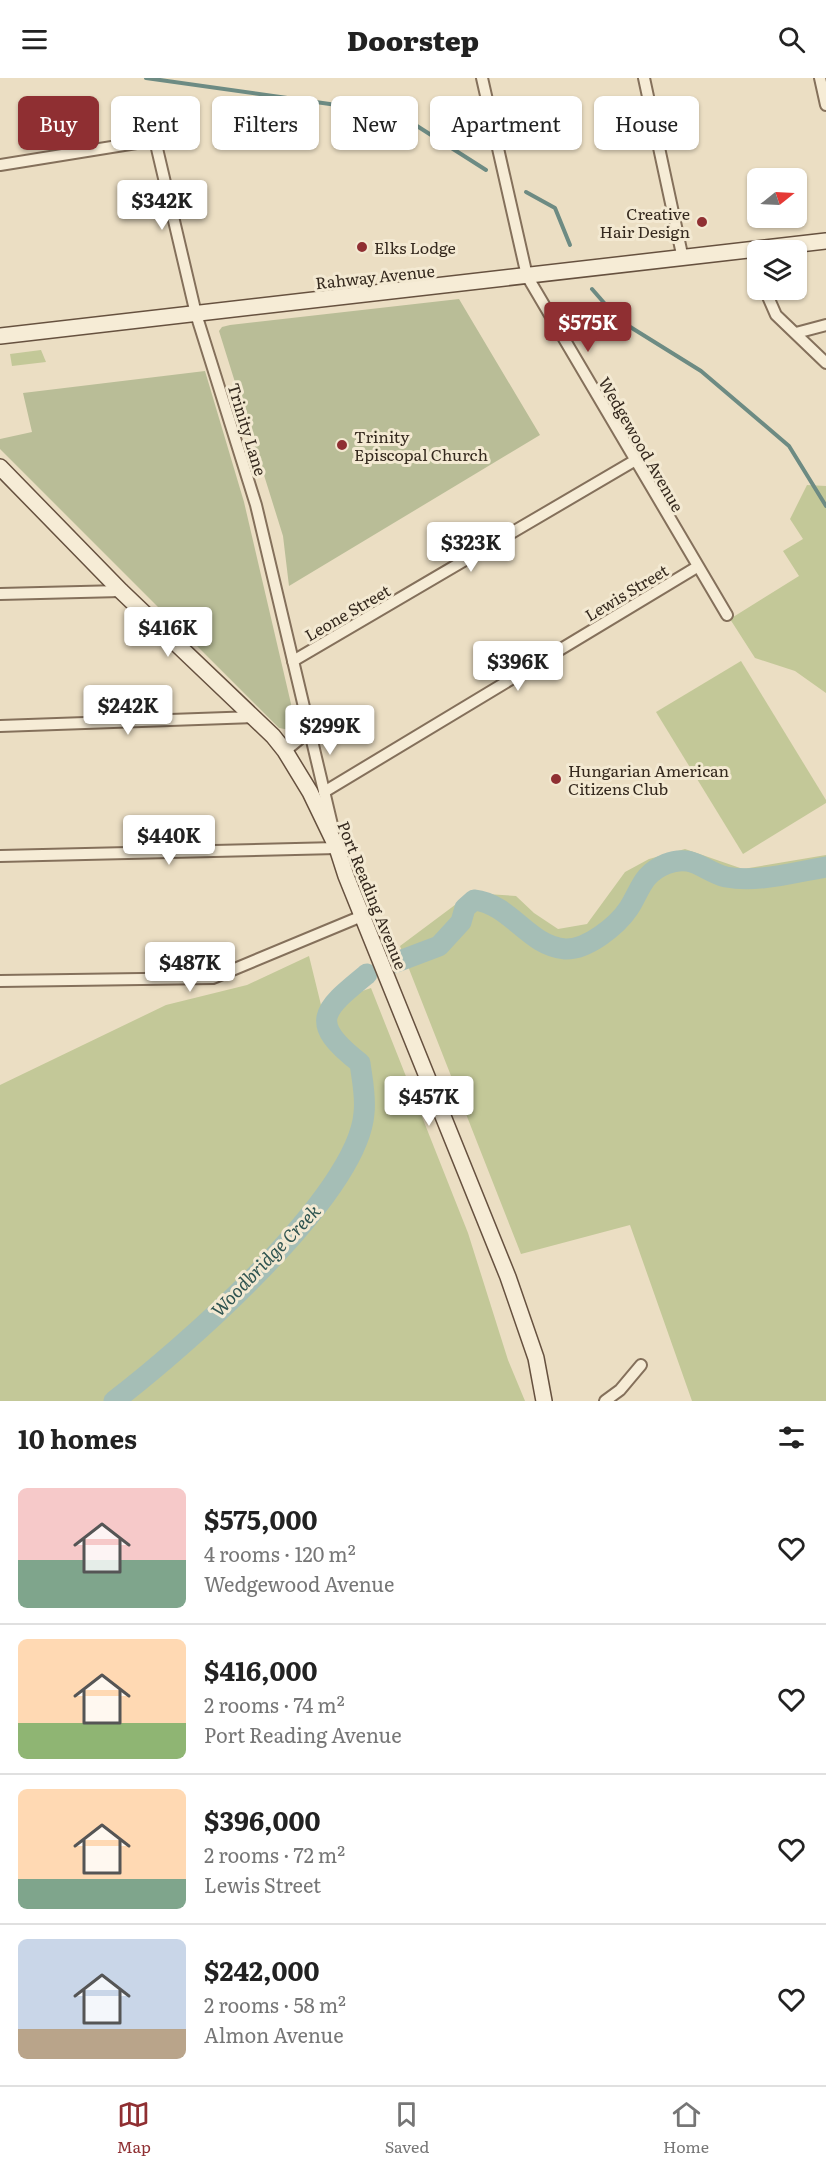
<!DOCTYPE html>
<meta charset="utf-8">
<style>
:root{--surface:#fff;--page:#f6f6f6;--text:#222;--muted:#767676;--line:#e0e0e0;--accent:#8f2f32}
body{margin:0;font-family:Literata,serif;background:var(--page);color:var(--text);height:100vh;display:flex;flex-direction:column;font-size:22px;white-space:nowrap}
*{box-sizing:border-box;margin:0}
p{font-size:20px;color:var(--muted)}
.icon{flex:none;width:33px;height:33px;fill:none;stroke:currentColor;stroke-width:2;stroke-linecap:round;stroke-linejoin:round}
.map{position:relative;height:1323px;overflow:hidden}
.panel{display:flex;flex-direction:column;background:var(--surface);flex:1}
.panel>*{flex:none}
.hud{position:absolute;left:18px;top:18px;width:790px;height:54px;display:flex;gap:12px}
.needle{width:39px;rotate:72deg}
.fabs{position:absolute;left:747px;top:90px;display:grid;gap:12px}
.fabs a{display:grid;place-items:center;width:60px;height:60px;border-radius:9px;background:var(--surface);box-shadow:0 2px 4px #0004;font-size:30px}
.price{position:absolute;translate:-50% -51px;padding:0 14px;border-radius:6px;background:#fff;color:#222;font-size:20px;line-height:39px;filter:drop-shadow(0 2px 3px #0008)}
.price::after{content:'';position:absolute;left:50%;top:36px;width:18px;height:14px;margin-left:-9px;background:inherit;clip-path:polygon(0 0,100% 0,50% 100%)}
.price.current{background:var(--accent);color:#fff}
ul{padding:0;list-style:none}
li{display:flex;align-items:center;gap:18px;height:150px;padding:0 18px}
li+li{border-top:2px solid var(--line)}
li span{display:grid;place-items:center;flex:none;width:168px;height:120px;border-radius:9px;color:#555}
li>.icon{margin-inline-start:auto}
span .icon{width:72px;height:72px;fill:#fffc;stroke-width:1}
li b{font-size:26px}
h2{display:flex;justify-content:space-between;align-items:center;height:72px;padding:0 18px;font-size:26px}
.tag{padding:0 21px;border-radius:9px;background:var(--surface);box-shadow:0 2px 4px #0004;font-size:21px;line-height:54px}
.tag.current{background:var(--accent);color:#fff}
header{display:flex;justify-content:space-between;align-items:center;height:78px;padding:0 18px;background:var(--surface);font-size:27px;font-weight:800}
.dock{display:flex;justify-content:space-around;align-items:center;height:84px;border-top:2px solid var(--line);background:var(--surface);font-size:16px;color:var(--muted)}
.dock a{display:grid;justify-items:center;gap:3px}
.dock .current{color:var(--accent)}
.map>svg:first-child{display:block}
.green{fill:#c3c898}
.cemetery{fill:#b9bd97}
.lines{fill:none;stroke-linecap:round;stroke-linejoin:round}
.stream{stroke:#6d8b83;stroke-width:4}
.river{stroke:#a5beb6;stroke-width:21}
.street-casing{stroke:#84705b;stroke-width:14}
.secondary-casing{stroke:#66513f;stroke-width:18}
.street{stroke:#f6ecd6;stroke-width:10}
.secondary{stroke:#f6ecd6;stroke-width:15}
.poi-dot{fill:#8f2f32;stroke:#f3e9d2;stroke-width:2}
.labels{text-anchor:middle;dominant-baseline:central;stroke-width:6;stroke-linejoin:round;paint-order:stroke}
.poi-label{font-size:16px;fill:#35291e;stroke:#f3e9d2;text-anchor:start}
.street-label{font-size:16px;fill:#35291e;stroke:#f3e9d2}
.water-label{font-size:18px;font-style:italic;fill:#2f5450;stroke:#f3e9d2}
</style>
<header><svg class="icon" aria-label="menu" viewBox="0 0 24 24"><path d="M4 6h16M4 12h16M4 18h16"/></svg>Doorstep<svg class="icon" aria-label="search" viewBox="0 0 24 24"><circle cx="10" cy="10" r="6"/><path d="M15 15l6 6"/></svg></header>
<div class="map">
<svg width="826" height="1323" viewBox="0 0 826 1323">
<rect width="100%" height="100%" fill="#ebdec3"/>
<!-- green -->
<g class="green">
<path d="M41 272 46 284 12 288 10 276Z"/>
<path d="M807 407 826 408V615L795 593 755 580 730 541 799 498 783 473 803 461 790 441Z"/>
<path d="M741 583 826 722V725L743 776 656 634Z"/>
<path d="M685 771 743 791 826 777V1323H692L630 1147 521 1176 400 868 471 815 516 818 534 835 558 851 587 846 625 794 649 781Z"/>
<path d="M309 878 321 927 371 910 468 1155 508 1282 525 1323H0V1007L166 927 247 907Z"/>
</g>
<!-- cemetery -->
<g class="cemetery">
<path d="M459 221 540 357 289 508 283 458 219 253 222 249 230 247Z"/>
<path d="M205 293 244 424 295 643 290 652 279 650 0 371V361L32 354 23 315Z"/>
</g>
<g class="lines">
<!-- stream -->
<g class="stream">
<path d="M146 0 379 33 417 48 486 92"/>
<path d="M526 114 555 130 570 167"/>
<path d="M592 211 619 242 701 293 789 368 826 428"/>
</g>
<!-- river -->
<g class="river">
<path d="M394 885 439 868 461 844 465 830 474 822C511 826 528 868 565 871 587 872 617 848 629 830 641 811 642 796 666 786 693 775 704 794 726 799 759 805 794 794 826 789"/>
<path d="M114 1323C181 1272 358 1118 364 1035 366 1018 362 1001 360 985 307 944 323 932 367 896"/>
</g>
<!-- street casing -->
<g class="street-casing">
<g id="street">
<path d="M482 0 527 198 727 537"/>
<path d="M644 0 683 181"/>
<path d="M820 0 826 27"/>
<path d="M0 87 155 62 196 236 256 427 333 751"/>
<path d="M765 212 776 237 826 285"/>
<path d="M796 255 826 247"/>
<path d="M0 516 121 513"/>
<path d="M293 583 634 383"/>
<path d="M0 648 255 639"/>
<path d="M285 673 302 659 308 649"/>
<path d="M324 714 697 489"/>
<path d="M0 778 337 770V767"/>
<path d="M0 903 213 900 362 838"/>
<path d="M605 1323 620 1312 641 1287"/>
</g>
</g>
<!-- secondary casing -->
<g class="secondary-casing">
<g id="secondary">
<path d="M0 258 826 163"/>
<path d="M0 389 121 513 273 658 285 673 310 714 337 770 346 798 508 1199 536 1280 544 1323"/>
</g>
</g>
<!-- street -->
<use href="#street" class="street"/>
<!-- secondary -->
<use href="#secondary" class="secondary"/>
</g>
<!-- markers -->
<g class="poi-dot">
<circle cx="702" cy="144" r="6"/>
<circle cx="362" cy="169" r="6"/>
<circle cx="342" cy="367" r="6"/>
<circle cx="556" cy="701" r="6"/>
</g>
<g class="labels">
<!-- poi labels -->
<g class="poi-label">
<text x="690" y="135" text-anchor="end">Creative<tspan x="690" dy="18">Hair Design</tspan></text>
<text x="374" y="169">Elks Lodge</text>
<text x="354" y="358">Trinity<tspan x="354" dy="18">Episcopal Church</tspan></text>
<text x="568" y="692">Hungarian American<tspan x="568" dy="18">Citizens Club</tspan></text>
</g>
<!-- street labels -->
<g class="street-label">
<text transform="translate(375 198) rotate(-6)">Rahway Avenue</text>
<text transform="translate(248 351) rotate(73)">Trinity Lane</text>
<text transform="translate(642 366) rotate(60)">Wedgewood Avenue</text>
<text transform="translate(626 514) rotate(-31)">Lewis Street</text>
<text transform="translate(347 534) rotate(-30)">Leone Street</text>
<text transform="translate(373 817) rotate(68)">Port Reading Avenue</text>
</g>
<!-- water labels -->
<g class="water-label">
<text transform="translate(265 1182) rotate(-46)">Woodbridge Creek</text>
</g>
</g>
</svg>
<div class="fabs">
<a><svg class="needle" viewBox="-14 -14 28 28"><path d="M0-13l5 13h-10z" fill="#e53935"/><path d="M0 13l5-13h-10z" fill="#767676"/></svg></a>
<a><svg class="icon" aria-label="layers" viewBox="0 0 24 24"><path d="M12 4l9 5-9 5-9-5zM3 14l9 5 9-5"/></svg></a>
</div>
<b class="price" style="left:162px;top:153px">$342K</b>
<b class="price current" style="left:588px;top:275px">$575K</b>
<b class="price" style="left:471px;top:495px">$323K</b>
<b class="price" style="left:168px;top:580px">$416K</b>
<b class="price" style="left:518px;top:614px">$396K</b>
<b class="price" style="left:128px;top:658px">$242K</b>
<b class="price" style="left:330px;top:678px">$299K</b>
<b class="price" style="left:169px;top:788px">$440K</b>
<b class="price" style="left:190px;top:915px">$487K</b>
<b class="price" style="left:429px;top:1049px">$457K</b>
<div class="hud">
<a class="tag current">Buy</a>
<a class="tag">Rent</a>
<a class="tag">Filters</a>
<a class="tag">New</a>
<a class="tag">Apartment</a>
<a class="tag">House</a>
</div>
</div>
<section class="panel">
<h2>10 homes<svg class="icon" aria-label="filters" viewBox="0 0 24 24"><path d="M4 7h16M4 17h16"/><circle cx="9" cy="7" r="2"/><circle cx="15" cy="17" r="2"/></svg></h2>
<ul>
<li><span style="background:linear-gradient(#f6c9c9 60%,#7fa58c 0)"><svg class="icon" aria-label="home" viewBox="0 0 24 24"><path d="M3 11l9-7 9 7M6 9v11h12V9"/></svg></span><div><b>$575,000</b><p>4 rooms · 120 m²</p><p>Wedgewood Avenue</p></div><svg class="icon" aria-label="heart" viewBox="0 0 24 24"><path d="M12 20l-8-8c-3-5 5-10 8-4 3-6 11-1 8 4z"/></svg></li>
<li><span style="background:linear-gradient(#ffd9b3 70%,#8fb573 0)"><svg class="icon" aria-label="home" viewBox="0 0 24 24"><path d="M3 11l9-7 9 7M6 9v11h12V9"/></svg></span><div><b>$416,000</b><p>2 rooms · 74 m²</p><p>Port Reading Avenue</p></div><svg class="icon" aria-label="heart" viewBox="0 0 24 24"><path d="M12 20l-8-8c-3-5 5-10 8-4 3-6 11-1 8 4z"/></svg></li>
<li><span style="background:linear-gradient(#ffd9b3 75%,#7fa58c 0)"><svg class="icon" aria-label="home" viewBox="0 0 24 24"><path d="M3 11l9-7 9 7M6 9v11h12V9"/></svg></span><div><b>$396,000</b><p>2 rooms · 72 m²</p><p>Lewis Street</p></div><svg class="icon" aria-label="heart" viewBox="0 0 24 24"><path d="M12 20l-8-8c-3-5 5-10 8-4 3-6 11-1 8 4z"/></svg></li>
<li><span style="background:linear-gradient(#c9d6e8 75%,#b9a48a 0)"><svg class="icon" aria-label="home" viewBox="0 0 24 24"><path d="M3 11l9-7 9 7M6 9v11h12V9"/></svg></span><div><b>$242,000</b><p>2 rooms · 58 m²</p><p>Almon Avenue</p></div><svg class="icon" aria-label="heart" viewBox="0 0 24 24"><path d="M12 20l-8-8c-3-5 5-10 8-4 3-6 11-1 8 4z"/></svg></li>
</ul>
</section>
<nav class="dock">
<a class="current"><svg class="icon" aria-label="map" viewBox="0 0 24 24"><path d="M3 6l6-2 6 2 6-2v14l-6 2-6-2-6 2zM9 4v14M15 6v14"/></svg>Map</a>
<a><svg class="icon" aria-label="saved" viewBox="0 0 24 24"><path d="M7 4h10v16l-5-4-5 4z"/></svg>Saved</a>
<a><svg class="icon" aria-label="home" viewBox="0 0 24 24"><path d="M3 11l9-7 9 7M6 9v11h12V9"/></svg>Home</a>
</nav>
